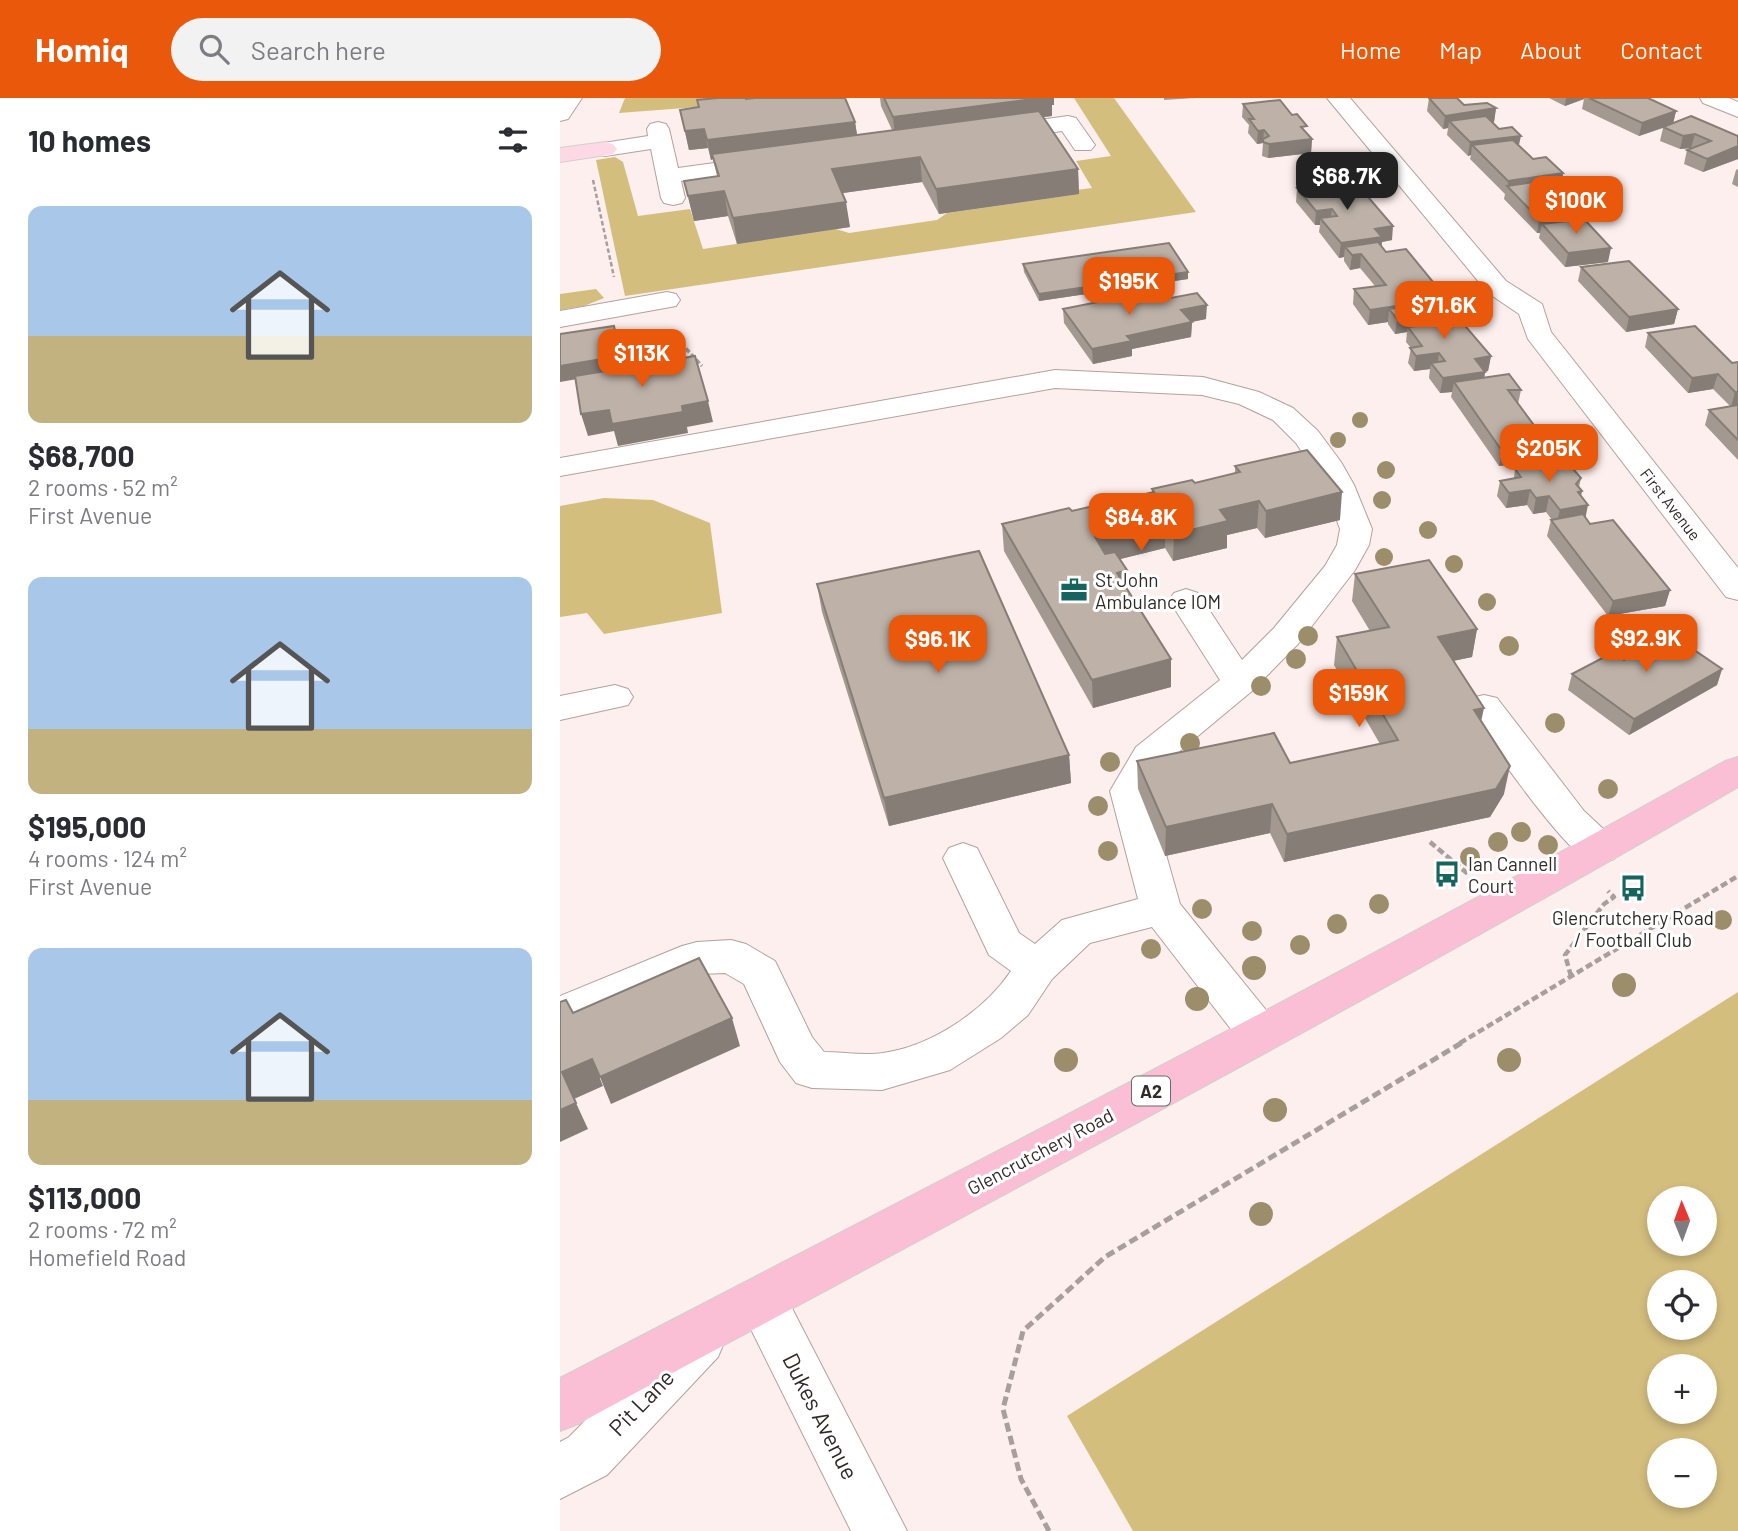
<!DOCTYPE html>
<meta charset="utf-8">
<style>
:root{--surface:#fff;--page:#f2f2f3;--text:#2b2b33;--muted:#7c7c81;--accent:#ea580c}
body{margin:0;font-family:Barlow,sans-serif;background:var(--page);color:var(--text);height:100vh;display:flex;flex-direction:column;font-size:26px;white-space:nowrap}
*{box-sizing:border-box;margin:0}
p{font-size:23px;color:var(--muted)}
.icon{flex:none;width:38px;height:38px;fill:none;stroke:currentColor;stroke-width:2;stroke-linecap:round;stroke-linejoin:round}
.map{position:relative;flex:1;overflow:hidden}
.side{display:flex;flex-direction:column;background:var(--surface);width:560px}
.side>*{flex:none}
.needle{width:46px;rotate:359deg}
.tools{position:absolute;left:1087px;top:1088px;display:grid;gap:14px}
.tools a{display:grid;place-items:center;width:70px;height:70px;border-radius:50%;background:var(--surface);box-shadow:0 4px 10px #0003;font-size:35px}
.price{position:absolute;translate:-50% -60px;padding:0 16px;border-radius:14px;background:var(--accent);color:#fff;font-size:23px;line-height:46px;filter:drop-shadow(0 2px 4px #0008)}
.price::after{content:'';position:absolute;left:50%;top:42px;width:21px;height:16px;margin-left:-10px;background:inherit;clip-path:polygon(0 0,100% 0,50% 100%)}
.price.selected{background:#222;color:#fff}
ul{padding:0;list-style:none}
li{display:grid;align-content:center;gap:14px;height:371px;padding:0 28px}
li span{display:grid;place-items:center;height:217px;border-radius:14px;color:#555}
li>.icon{margin-inline-start:auto}
span .icon{width:126px;height:126px;fill:#fffc;stroke-width:1}
li b{font-size:30px}
h2{display:flex;justify-content:space-between;align-items:center;height:84px;padding:0 28px;font-size:30px}
header{display:flex;align-items:center;gap:42px;box-sizing:border-box;height:98px;padding:0 35px;background:var(--accent);color:#fff}
header strong{font-size:33px}
nav{display:flex;gap:38px;margin-inline-start:auto;font-size:24px}
.search{width:490px;height:63px;background:var(--page);display:flex;align-items:center;gap:18px;box-sizing:border-box;padding:0 24px;border-radius:38px;color:var(--muted);font-size:26px}
main{display:flex;flex:1;min-height:0}
.map>svg:first-child{display:block}
.green{fill:#d4be7e;fill-rule:evenodd}
.lines{fill:none;stroke-linecap:round;stroke-linejoin:round}
.minor-casing{stroke:#b2a19f;stroke-width:2}
.major-casing{stroke:#d1d0d0;stroke-width:2}
.highway-casing{stroke:#d1d0d0;stroke-width:2}
.path-far3{stroke:#a89e9c;stroke-width:2.5;stroke-dasharray:4.5 2.5;stroke-linecap:butt}
.path-far2{stroke:#a89e9c;stroke-width:3.5;stroke-dasharray:5 2.5;stroke-linecap:butt}
.path-far1{stroke:#a89e9c;stroke-width:4.5;stroke-dasharray:7 3.5;stroke-linecap:butt}
.path{stroke:#a89e9c;stroke-width:5;stroke-dasharray:9 4.5;stroke-linecap:butt}
.minor{fill:#fff;fill-rule:evenodd}
.major{fill:#fdd9e6;fill-rule:evenodd}
.highway{fill:#fbbfd5;fill-rule:evenodd}
.tree{fill:#9c8d6b}
.wall{fill:#a39990}
.shaded-wall{fill:#857d76}
.building{fill:#beb2a8;stroke:#857d76;stroke-width:2}
.labels{text-anchor:middle;dominant-baseline:central;stroke-width:6;stroke-linejoin:round;paint-order:stroke}
.far-street-label{font-size:16px;fill:#2f2928;stroke:#fff}
.shield{fill:#fff;stroke:#6d6968;stroke-width:2}
.shield-label{font-size:18px;font-weight:bold;fill:#2f2928}
.poi-label{font-size:19px;fill:#2f2928;stroke:#fff;text-anchor:start}
.street-label{font-size:19px;fill:#2f2928;stroke:#fff}
.near-street-label{font-size:23px;fill:#2f2928;stroke:#fff}
</style>
<header>
<strong>Homiq</strong>
<div class="search"><svg class="icon" aria-label="search" viewBox="0 0 24 24"><circle cx="10" cy="10" r="6"/><path d="M15 15l6 6"/></svg>Search here</div>
<nav><a>Home</a><a>Map</a><a>About</a><a>Contact</a></nav>
</header>
<main>
<section class="side">
<h2>10 homes<svg class="icon" aria-label="filters" viewBox="0 0 24 24"><path d="M4 7h16M4 17h16"/><circle cx="9" cy="7" r="2"/><circle cx="15" cy="17" r="2"/></svg></h2>
<ul>
<li><span style="background:linear-gradient(#a9c7e8 60%,#c2b280 0)"><svg class="icon" aria-label="home" viewBox="0 0 24 24"><path d="M3 11l9-7 9 7M6 9v11h12V9"/></svg></span><div><b>$68,700</b><p>2 rooms · 52 m²</p><p>First Avenue</p></div></li>
<li><span style="background:linear-gradient(#a9c7e8 70%,#c2b280 0)"><svg class="icon" aria-label="home" viewBox="0 0 24 24"><path d="M3 11l9-7 9 7M6 9v11h12V9"/></svg></span><div><b>$195,000</b><p>4 rooms · 124 m²</p><p>First Avenue</p></div></li>
<li><span style="background:linear-gradient(#a9c7e8 70%,#c2b280 0)"><svg class="icon" aria-label="home" viewBox="0 0 24 24"><path d="M3 11l9-7 9 7M6 9v11h12V9"/></svg></span><div><b>$113,000</b><p>2 rooms · 72 m²</p><p>Homefield Road</p></div></li>
</ul>
</section>
<div class="map">
<svg width="1178" height="1433" viewBox="0 0 1178 1433">
<rect width="100%" height="100%" fill="#fdefed"/>
<!-- green -->
<g class="green">
<path d="M65 0H258L59 15Z"/>
<path d="M514 0H554L636 114 65 198 36 62 55 59 63 64 78 118 130 111 143 151 276 131 289 135 377 122 387 115 518 96 516 92 532 90 516 63 551 58Z"/>
<path d="M36 191 44 200 24 208 0 212V196Z"/>
<path d="M44 400 93 402 150 425 162 515 44 536 27 515 0 519V408Z"/>
<path d="M1178 894V1433H573L507 1318ZM1099 1101H1144V1146H1099ZM1099 1185H1144V1230H1099ZM1099 1269H1144V1314H1099ZM1099 1353H1144V1398H1099Z"/>
</g>
<g class="lines">
<!-- minor casing -->
<g class="minor-casing">
<g id="minor">
<path d="M0 0H22L8 21 0 23Z"/>
<path d="M767 0H790L946 183 982 206 991 234 1178 470V502L1166 499 968 241 959 216 928 195Z"/>
<path d="M1140 0H1169L1178 4V19L1143 5Z"/>
<path d="M508 18 516 20 535 47 531 52H515L502 33 436 42 428 40 425 35 428 30 436 28Z"/>
<path d="M98 24 106 26 109 31 118 70 206 58 214 60 218 65 214 70 206 72 121 83 125 100 122 105 113 107 104 105 101 100 91 51 45 58 37 56 33 51 37 46 88 38 87 31 90 26Z"/>
<path d="M107 194 116 196 120 202 116 208 0 229V213Z"/>
<path d="M495 272 643 279 699 294 733 310 758 333 781 364 794 387 812 431 809 447 795 472 738 546 692 593 603 667 588 693 620 806 714 922 721 935 714 948 699 953 684 948 592 829 530 845 492 881 468 917 441 940 390 972 322 992 252 990 236 985 220 964 184 886 165 875 141 876 0 933V898L122 848 137 844 171 842 186 846 215 863 252 939 264 954C283 954 304 958 323 955 372 948 424 913 451 873L429 857 383 760 389 750 403 745 417 750 459 835 475 846 502 822 578 801 550 693 576 649 660 582 609 502 614 495 626 491 638 495 682 562 714 530 765 468 777 447 780 431 764 387 736 345 713 322 679 306 642 297 495 290 0 378V360Z"/>
<path d="M55 587 68 591 73 599 68 607 0 622V598Z"/>
<path d="M924 597 937 600 1024 713 1054 741 1060 751 1054 761C1044 764 1037 766 1028 762 1001 749 924 638 906 609L911 600Z"/>
<path d="M202 1180 220 1187 347 1433H291L177 1203 184 1187Z"/>
<path d="M140 1218 158 1225 165 1242 158 1259 47 1377 0 1401V1344L9 1339 122 1225Z"/>
</g>
</g>
<!-- major casing -->
<g class="major-casing">
<path id="major" d="M45 44 53 46 57 51 53 56 0 64V50Z"/>
</g>
<!-- highway casing -->
<g class="highway-casing">
<path id="highway" d="M1178 659V689C797 911 406 1116 18 1326L0 1333V1280C390 1077 782 878 1165 663Z"/>
</g>
<!-- path-far3 -->
<g class="path-far3">
<path d="M33 82 54 179"/>
<path d="M110 233 123 247"/>
<path d="M78 239 80 247"/>
</g>
<!-- path-far2 -->
<g class="path-far2">
<path d="M80 245 83 260 100 267"/>
<path d="M121 245 142 268"/>
</g>
<!-- path-far1 -->
<g class="path-far1">
<path d="M870 744 908 776"/>
<path d="M1011 878 1005 857 1044 806 1054 799 1048 793"/>
<path d="M900 945 1178 778"/>
</g>
<!-- path -->
<path class="path" d="M489 1433 461 1381 443 1311 463 1233 545 1159 903 944"/>
<!-- minor -->
<use href="#minor" class="minor"/>
<!-- major -->
<use href="#major" class="major"/>
<!-- highway -->
<use href="#highway" class="highway"/>
</g>
<!-- trees -->
<g class="tree">
<circle cx="800" cy="322" r="8"/>
<circle cx="778" cy="342" r="8"/>
<circle cx="826" cy="372" r="9"/>
<circle cx="822" cy="402" r="9"/>
<circle cx="868" cy="432" r="9"/>
<circle cx="824" cy="459" r="9"/>
<circle cx="894" cy="466" r="9"/>
<circle cx="927" cy="504" r="9"/>
<circle cx="748" cy="538" r="10"/>
<circle cx="949" cy="548" r="10"/>
<circle cx="736" cy="561" r="10"/>
<circle cx="701" cy="588" r="10"/>
<circle cx="995" cy="625" r="10"/>
<circle cx="630" cy="645" r="10"/>
<circle cx="550" cy="664" r="10"/>
<circle cx="1048" cy="691" r="10"/>
<circle cx="538" cy="708" r="10"/>
<circle cx="961" cy="734" r="10"/>
<circle cx="938" cy="744" r="10"/>
<circle cx="988" cy="747" r="10"/>
<circle cx="548" cy="753" r="10"/>
<circle cx="910" cy="759" r="10"/>
<circle cx="819" cy="806" r="10"/>
<circle cx="642" cy="811" r="10"/>
<circle cx="1162" cy="822" r="10"/>
<circle cx="777" cy="826" r="10"/>
<circle cx="692" cy="833" r="10"/>
<circle cx="740" cy="847" r="10"/>
<circle cx="591" cy="851" r="10"/>
<circle cx="694" cy="870" r="12"/>
<circle cx="1064" cy="887" r="12"/>
<circle cx="637" cy="901" r="12"/>
<circle cx="506" cy="962" r="12"/>
<circle cx="949" cy="962" r="12"/>
<circle cx="715" cy="1012" r="12"/>
<circle cx="701" cy="1116" r="12"/>
</g>
<!-- wall -->
<g class="wall">
<path d="M320 0H494V7H492V18L483 19 518 71 519 96 379 116 362 84 282 95 290 129 177 146 168 118 134 123 124 83 157 78 153 61 151 62 148 50 129 52 120 12 186 1 295 24 297 37 332 32 321 8Z"/>
<path d="M604 0H635L604 2Z"/>
<path d="M869 0 904 7 936 10 934 24H932L939 31 973 61 1003 75 1001 89 997 90 1023 115 1022 121 1048 164 1005 169 979 140 980 135H977L944 101 945 96 910 61 911 57 908 58 887 37 888 30 883 31 867 13Z"/>
<path d="M989 0H1088L1116 13 1113 25 1178 38V61L1143 74 1124 66 1127 52 1132 50 1120 51 1100 43 1103 30 1079 38 1022 11 1024 1 1005 8Z"/>
<path d="M683 6 746 35 752 41 751 55 708 60 702 58 703 45 697 46 688 35 689 27 682 19Z"/>
<path d="M1178 71V89L1172 86 1176 72Z"/>
<path d="M737 90 832 142 822 144 821 148 876 205 868 206V209L875 218 931 258 928 273 925 274 924 280 961 292 958 306 993 355 972 358 971 364 939 368 891 299 892 294 880 295 869 280 870 271 854 273 848 265 851 250 846 244 847 234 835 236 828 226V224L808 227 793 206 794 191 815 188 800 170 790 172 784 163V159L779 160 759 134 760 127H755L736 104Z"/>
<path d="M463 166 628 174V181L479 203 464 174Z"/>
<path d="M1021 169 1118 211 1114 226 1066 234 1018 183Z"/>
<path d="M595 203 646 221 632 224 631 239 572 251V258L533 266 504 225 503 211Z"/>
<path d="M1088 235 1172 265 1178 264V362L1145 327 1149 312 1170 308 1153 291 1128 295 1085 249Z"/>
<path d="M675 368 780 422 705 440 697 430 667 437V450L613 463 605 450 560 461 567 492 611 589 533 610 444 453 442 426 512 413 592 395V391L635 385 675 375Z"/>
<path d="M955 371 1021 380 1019 389 1025 419 1030 426 1110 492 1105 508 1048 518 987 438 991 422H992L986 414 973 416 967 407 946 410 937 398 940 383 954 380Z"/>
<path d="M795 476 917 531 912 559 893 563 921 623 944 696 930 719 724 764 710 735 605 758 578 691 577 663 730 665 820 646 774 567 777 539 810 533 792 503Z"/>
<path d="M257 486 509 657 511 685 329 728 262 514Z"/>
<path d="M1049 548 1162 571 1157 587 1069 637 1008 592 1012 576 1047 558Z"/>
</g>
<!-- shaded-wall -->
<g class="shaded-wall">
<path d="M481 0H494V7H492V18L335 38 333 19Z"/>
<path d="M1006 0H1024V1L1005 8Z"/>
<path d="M936 10 934 24 895 29 889 23 888 30 883 31 885 18Z"/>
<path d="M1116 13 1113 26 1079 38 1082 25Z"/>
<path d="M295 24 298 43 152 56 153 61 151 62 147 42Z"/>
<path d="M144 31 148 50 129 52 125 33Z"/>
<path d="M704 32 703 45 697 46 698 33Z"/>
<path d="M1135 36 1131 50 1120 51 1123 38Z"/>
<path d="M961 38 958 51 912 47 911 57 908 58 910 44Z"/>
<path d="M752 41 751 55 708 60 709 46Z"/>
<path d="M1178 48V61L1143 74 1147 61Z"/>
<path d="M360 59 362 84 276 96 272 71Z"/>
<path d="M518 71 519 96 379 116 376 91Z"/>
<path d="M1003 75 1001 89 954 96 948 88V83Z"/>
<path d="M164 93 168 118 134 123 128 98Z"/>
<path d="M286 104 290 129 177 146 173 120Z"/>
<path d="M772 111 770 125 760 120V127H755L756 113Z"/>
<path d="M1023 115 1020 129 982 126 980 135H977L979 121Z"/>
<path d="M833 128 832 142 822 144 821 154 801 156 800 170 790 172 792 157 785 149 784 159 779 160 781 145 815 131Z"/>
<path d="M1051 150 1048 164 1005 169 1008 155Z"/>
<path d="M628 174V181L479 203V196Z"/>
<path d="M878 190 876 205 868 206 867 218 849 221 847 234 835 236 837 221 829 211 828 224 808 227 810 212 860 193Z"/>
<path d="M647 207 646 221 621 226V212Z"/>
<path d="M1118 211 1114 226 1066 234 1069 219Z"/>
<path d="M632 224 631 239 572 251V258L533 266 532 251 567 238Z"/>
<path d="M54 228 63 266 51 268 52 275 0 284V268L47 253Z"/>
<path d="M879 255 877 270 871 265 870 271 854 273 856 258Z"/>
<path d="M931 258 928 273 912 276 915 261Z"/>
<path d="M925 274 923 289 894 284 892 294 880 295 883 280Z"/>
<path d="M1158 276 1153 291 1128 295 1132 280Z"/>
<path d="M1175 294H1178V308L1171 309Z"/>
<path d="M148 303 153 324 127 329 128 335 58 348 54 333 28 338 21 316 49 312 122 308Z"/>
<path d="M996 340 993 355 972 358 971 364 939 368 942 353 970 343Z"/>
<path d="M970 392 967 407 946 410 949 395Z"/>
<path d="M1022 393 1019 409 1028 407 1025 422 996 427 1000 412 1018 394Z"/>
<path d="M782 394 780 422 705 440 706 413Z"/>
<path d="M989 398 986 414 973 416 976 400Z"/>
<path d="M699 403 697 430 667 437V450L613 463 614 436 660 412Z"/>
<path d="M605 423V450L536 467 535 439Z"/>
<path d="M567 472V500L557 475Z"/>
<path d="M1110 492 1105 508 1048 518 1053 503Z"/>
<path d="M917 531 912 559 873 567 878 539Z"/>
<path d="M611 561V589L533 610 532 582Z"/>
<path d="M1162 571 1157 587 1069 637 1074 621Z"/>
<path d="M924 610 918 638 914 612Z"/>
<path d="M509 657 511 685 329 728 324 700Z"/>
<path d="M950 668 944 696 930 719 724 764 727 736Z"/>
<path d="M712 706 710 735 605 758 606 729Z"/>
<path d="M172 920 180 948 51 1006 40 979Z"/>
<path d="M32 961 43 988 14 1001 2 974Z"/>
<path d="M16 1005 28 1031 0 1044V1012Z"/>
</g>
<!-- building -->
<g class="building">
<path d="M158 0H186V1L195 0H285L295 24 147 42 144 31 125 33 120 12 139 9 137 2Z"/>
<path d="M324 0H481L333 19Z"/>
<path d="M869 0H897L904 7 927 5 936 10 885 18Z"/>
<path d="M1029 0H1088L1116 13 1082 25Z"/>
<path d="M720 2 732 17 737 16 747 28 741 29 752 41 709 46 703 44V41L709 38 704 32 698 33 689 21H694L683 6Z"/>
<path d="M479 13 518 71 376 91 360 59 272 71 286 104 173 120 164 93 128 98 124 83 159 78 152 56Z"/>
<path d="M926 18 939 31 952 29 961 38 910 44 889 23Z"/>
<path d="M1131 18 1178 38V48L1147 61 1127 52 1151 43 1135 36 1123 38 1103 29Z"/>
<path d="M953 42 973 61 986 59 1003 75 948 83 912 47Z"/>
<path d="M781 84 790 95 803 93 833 128 815 131 822 139 781 145 760 120 777 118 772 111 756 113 737 90Z"/>
<path d="M974 84 980 88 993 86 1023 115 979 121 947 88Z"/>
<path d="M1024 121 1051 150 1008 155 982 126Z"/>
<path d="M818 144 826 154 846 151 878 190 860 193 869 203 810 212 794 191 826 187 801 156 792 157 785 149Z"/>
<path d="M609 145 628 174 479 196 463 166Z"/>
<path d="M1069 163 1118 211 1069 219 1021 169Z"/>
<path d="M588 194 595 203 637 195 647 207 621 212 632 224 567 238 572 243 532 251 503 211Z"/>
<path d="M865 206 875 218 895 216 931 258 915 261 925 274 883 280 871 265 885 263 879 255 856 258 850 250 862 248 848 229 856 228 849 219 837 221 829 211Z"/>
<path d="M54 228 59 251 47 253 48 260 0 268V236Z"/>
<path d="M1135 228 1172 265 1178 264V294H1175L1158 276 1132 280 1088 235Z"/>
<path d="M135 258 148 303 122 308 123 314 52 326 49 312 21 316 15 278 58 271 56 263 81 259 82 267Z"/>
<path d="M949 276 961 292H948L976 330 987 328 996 340 970 343 974 348 942 353 894 284Z"/>
<path d="M1178 307V342L1149 312Z"/>
<path d="M747 352 782 394 706 413 699 403 660 412 668 423 614 436 605 423 535 439 545 456 555 454 567 472 557 475 611 561 532 582 442 426 509 410 512 413 594 394 592 391 632 382 635 385 680 374 675 368Z"/>
<path d="M1006 363 1021 380 1016 386 1022 393 1018 394 1028 407 1000 412 989 398 976 400 970 392 949 395 940 383 961 379 955 371Z"/>
<path d="M1023 416 1030 426 1053 422 1110 492 1053 503 991 422Z"/>
<path d="M419 453 509 657 324 700 257 486Z"/>
<path d="M869 462 917 531 878 539 924 610 914 612 950 668 936 691 727 736 712 706 606 729 577 663 714 635 730 665 838 642 777 539 829 529 795 476Z"/>
<path d="M1068 538 1088 553 1115 539 1162 571 1074 621 1012 576 1054 554 1064 562 1067 560 1049 548Z"/>
<path d="M139 860 172 920 40 979 32 961 2 974 16 1005 0 1012V904L6 902 13 915Z"/>
</g>
<!-- icons -->
<defs>
<g id="office-bare" transform="scale(2.1)"><path d="M-6-3h4V-5.5h4V-3h4V5H-6ZM-1-4.5V-3h2v-1.5ZM-6 0V1H6V0Z" fill="#16645e" stroke="#fff" stroke-width="2.5" paint-order="stroke"/></g>
<g id="bus-bare" transform="scale(2.1)"><path d="M-5-6H5V4H4V6H2V4H-2V6H-4V4H-5ZM-3.5-4V0h7V-4ZM-3.5 1.2v1.5H-2V1.2ZM2 1.2v1.5H3.5V1.2Z" fill="#16645e" stroke="#fff" stroke-width="2.5" paint-order="stroke"/></g>
</defs>
<g fill-rule="evenodd">
<use href="#office-bare" x="514" y="492"/>
<use href="#bus-bare" x="887" y="776"/>
<use href="#bus-bare" x="1073" y="790"/>
</g>
<g class="labels">
<!-- far-street labels -->
<g class="far-street-label">
<text transform="translate(1111 406) rotate(52)">First Avenue</text>
</g>
<!-- shield labels -->
<rect class="shield" x="572" y="978.5" width="38" height="29" rx="5"/>
<g class="shield-label">
<text x="591" y="993">A2</text>
</g>
<!-- poi labels -->
<g class="poi-label">
<text x="535" y="481">St John<tspan x="535" dy="22">Ambulance IOM</tspan></text>
<text x="908" y="765">Ian Cannell<tspan x="908" dy="22">Court</tspan></text>
<text x="1073" y="819" text-anchor="middle">Glencrutchery Road<tspan x="1073" dy="22">/ Football Club</tspan></text>
</g>
<!-- street labels -->
<g class="street-label">
<text transform="translate(480 1053) rotate(-28)">Glencrutchery Road</text>
</g>
<!-- near-street labels -->
<g class="near-street-label">
<text transform="translate(81 1304) rotate(-46)">Pit Lane</text>
<text transform="translate(261 1318) rotate(63)">Dukes Avenue</text>
</g>
</g>
</svg>
<div class="tools">
<a><svg class="needle" viewBox="-14 -14 28 28"><path d="M0-13l5 13h-10z" fill="#e53935"/><path d="M0 13l5-13h-10z" fill="#7c7c81"/></svg></a>
<a><svg class="icon" aria-label="locate" viewBox="0 0 24 24"><circle cx="12" cy="12" r="6"/><path d="M12 2v4M12 18v4M2 12h4M18 12h4"/></svg></a>
<a>+</a>
<a>−</a>
</div>
<b class="price selected" style="left:787px;top:114px">$68.7K</b>
<b class="price" style="left:1016px;top:138px">$100K</b>
<b class="price" style="left:569px;top:219px">$195K</b>
<b class="price" style="left:884px;top:243px">$71.6K</b>
<b class="price" style="left:82px;top:291px">$113K</b>
<b class="price" style="left:989px;top:386px">$205K</b>
<b class="price" style="left:581px;top:455px">$84.8K</b>
<b class="price" style="left:1086px;top:576px">$92.9K</b>
<b class="price" style="left:378px;top:577px">$96.1K</b>
<b class="price" style="left:799px;top:631px">$159K</b>
</div>
</main>
